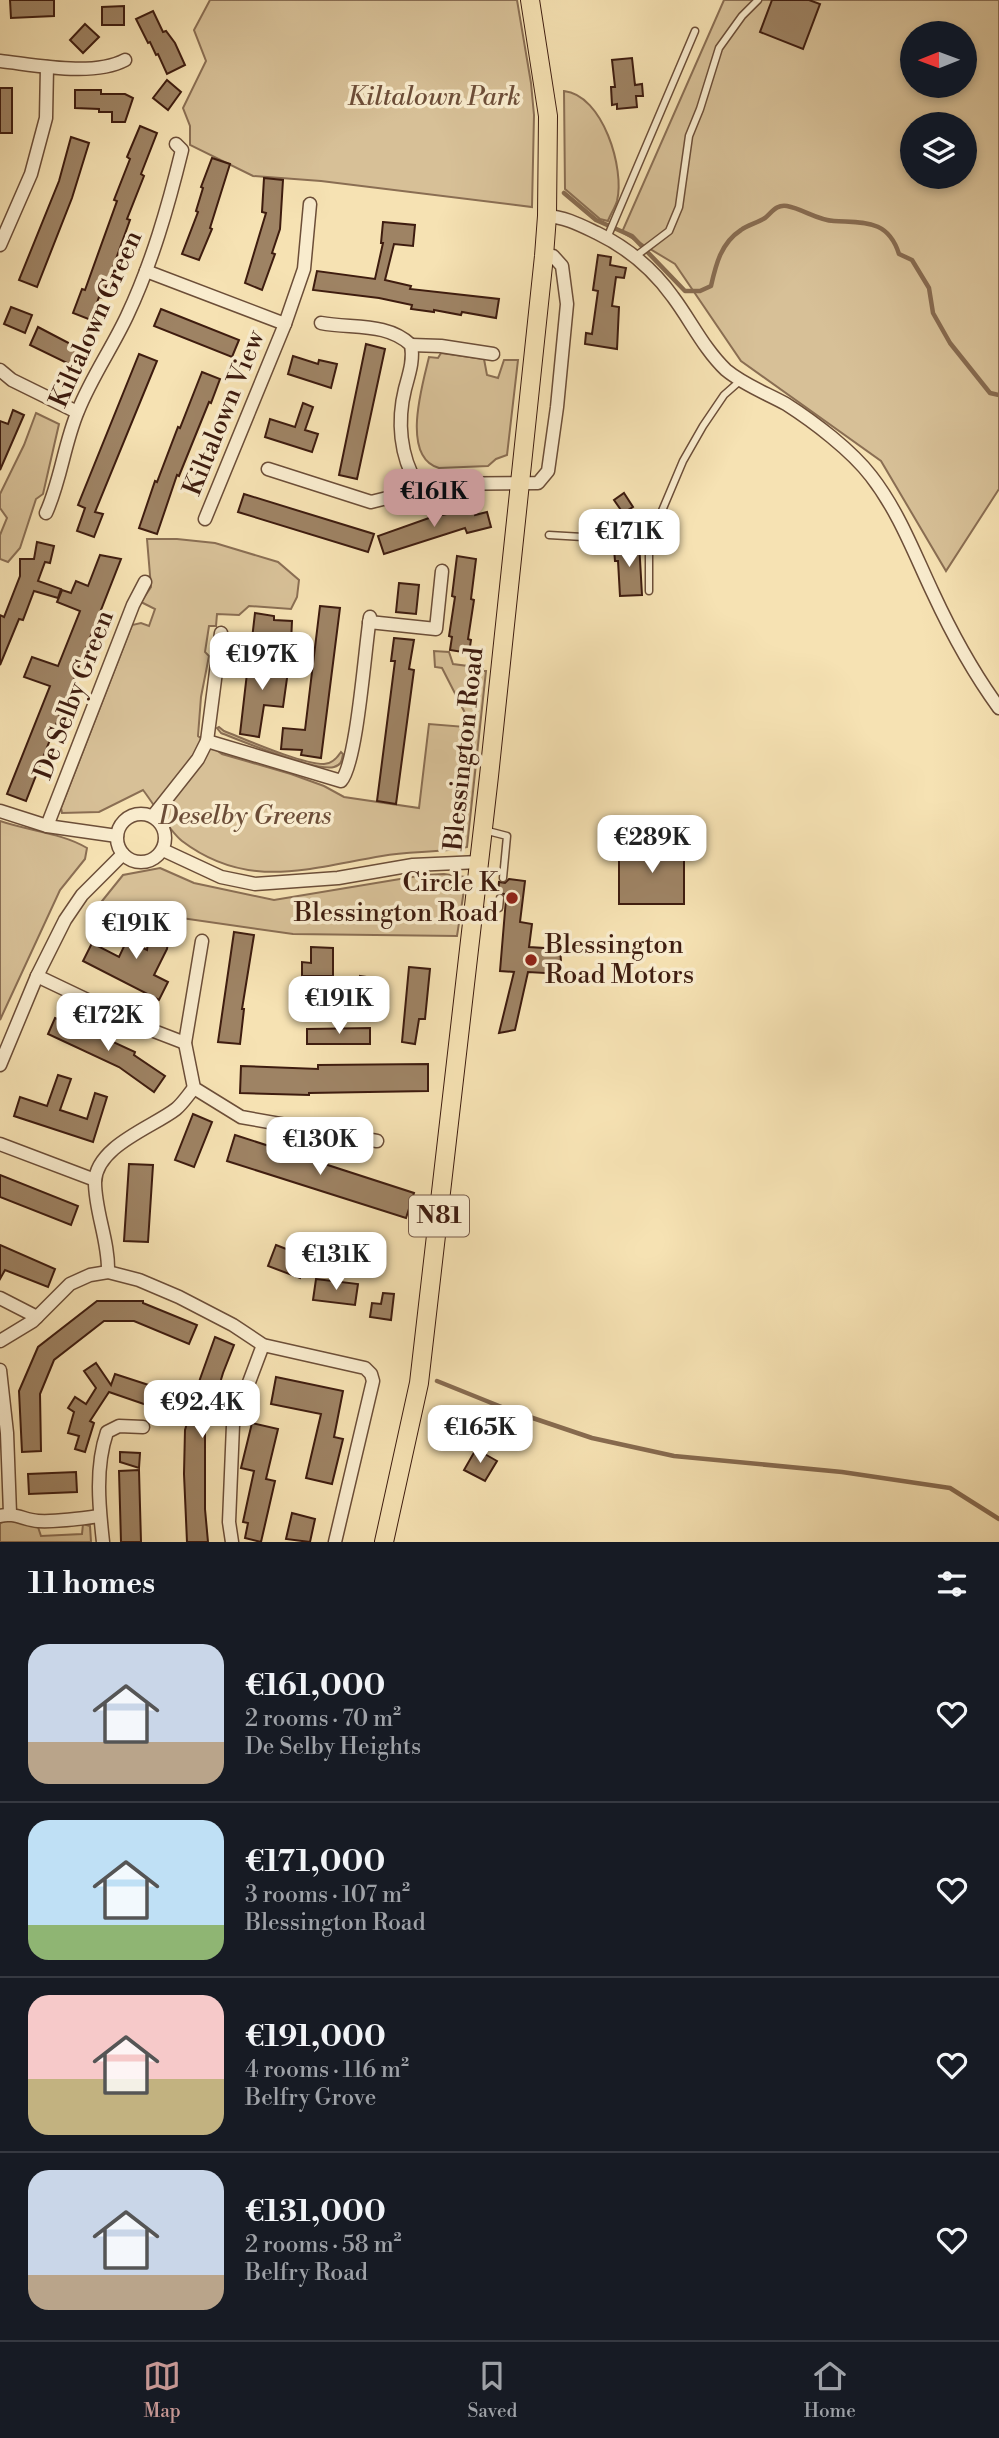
<!DOCTYPE html>
<meta charset="utf-8">
<style>
:root{--surface:#171b24;--page:#20242c;--text:#f1f3f6;--muted:#9ea1a6;--line:#363941;--accent:#c59692}
body{margin:0;font-family:"Libre Bodoni",serif;background:var(--page);color:var(--text);height:100vh;display:flex;flex-direction:column;font-size:26px;white-space:nowrap}
*{box-sizing:border-box;margin:0}
p{font-size:23px;color:var(--muted)}
.icon{flex:none;width:38px;height:38px;fill:none;stroke:currentColor;stroke-width:2;stroke-linecap:round;stroke-linejoin:round}
.map{position:relative;height:1542px;overflow:hidden}
.side{display:flex;flex-direction:column;background:var(--surface);flex:1}
.side>*{flex:none}
.needle{width:46px;rotate:269deg}
.controls{position:absolute;left:900px;top:21px;display:grid;gap:14px}
.controls a{display:grid;place-items:center;width:77px;height:77px;border-radius:50%;background:var(--surface);box-shadow:0 4px 10px #0003;font-size:35px}
.price{position:absolute;translate:-50% -60px;padding:0 16px;border-radius:14px;background:#fff;color:#222;font-size:23px;line-height:46px;filter:drop-shadow(0 2px 4px #0008)}
.price::after{content:'';position:absolute;left:50%;top:42px;width:21px;height:16px;margin-left:-10px;background:inherit;clip-path:polygon(0 0,100% 0,50% 100%)}
.price.on{background:var(--accent);color:#111}
ul{padding:0;list-style:none}
li{display:flex;align-items:center;gap:21px;height:175px;padding:0 28px}
li+li{border-top:2px solid var(--line)}
li span{display:grid;place-items:center;flex:none;width:196px;height:140px;border-radius:21px;color:#555}
li>.icon{margin-inline-start:auto}
span .icon{width:84px;height:84px;fill:#fffc;stroke-width:1}
li b{font-size:30px}
h2{display:flex;justify-content:space-between;align-items:center;height:84px;padding:0 28px;font-size:30px}
.menu{display:flex;justify-content:space-around;align-items:center;height:98px;border-top:2px solid var(--line);background:var(--surface);font-size:19px;color:var(--muted)}
.menu a{display:grid;justify-items:center;gap:4px}
.menu .on{color:var(--accent)}
.map>svg:first-child{display:block}
.green{fill:#d7c097;stroke:#8a6e53;stroke-width:2;fill-rule:evenodd}
.lines{fill:none;stroke-linecap:round;stroke-linejoin:round}
.stream{stroke:#876b50;stroke-width:4.5}
.building{fill:#9e8364;stroke:#3e1c0f;stroke-width:2}
.lane-casing{stroke:#6c4e38;stroke-width:9}
.street-casing{stroke:#6c4e38;stroke-width:15}
.primary-casing{stroke:#3e1c0f;stroke-width:20}
.lane{stroke:#f9ecce;stroke-width:6}
.street{stroke:#f9ecce;stroke-width:12}
.primary{stroke:#f6e2b3;stroke-width:18}
.poi-dot{fill:#8f2418;stroke:#f9ecce;stroke-width:2.5}
.labels{text-anchor:middle;dominant-baseline:central;stroke-width:7;stroke-linejoin:round;paint-order:stroke}
.shield{fill:#f9ecce;stroke:#765a48;stroke-width:2}
.shield-label{font-size:24px;font-weight:bold;fill:#3e1c0f}
.park-label{font-size:26px;font-style:italic;fill:#6c4d38;stroke:#f9ecce}
.street-label{font-size:26px;fill:#3e1c0f;stroke:#f9ecce}
.poi-label{font-size:26px;fill:#3e1c0f;stroke:#f9ecce;text-anchor:end}
</style>
<div class="map">
<svg width="999" height="1542" viewBox="0 0 999 1542">
<rect width="100%" height="100%" fill="#f6e2b3"/>
<filter id="stains"><feTurbulence type="fractalNoise" baseFrequency=".00286" numOctaves="4"/><feColorMatrix values="0 0 0 0 .2 0 0 0 0 .09 0 0 0 0 .02 0 0 0 .5 -.17"/></filter>
<radialGradient id="worn" r=".72"><stop offset=".6" stop-color="#630" stop-opacity="0"/><stop offset="1" stop-color="#630" stop-opacity=".3"/></radialGradient>
<!-- green -->
<g class="green">
<path d="M210 0H517L531 83 534 115 532 207 321 181 253 176 190 145V126L183 108 206 61 194 30Z"/>
<path d="M724 0H999V489L946 571 881 461 741 361 675 264 622 232ZM912 33H964V86H912ZM912 124H964V177H912Z"/>
<path d="M564 91C603 95 625 169 617 201 615 208 610 215 608 221L600 219 565 189Z"/>
<path d="M441 353 484 359 487 375 498 378 504 360H518L507 455 496 459 488 466 439 468C400 457 423 383 429 357L438 358Z"/>
<path d="M36 413 59 424 43 494 36 499 20 548 8 562 0 559V535L7 518 0 508V494L24 445Z"/>
<path d="M147 539H177L215 543 278 562 299 580 297 597 291 609 249 606 239 615 217 614 216 626H209L205 652 209 656 201 697 198 736 222 754 291 774 324 786 344 797 419 808 429 724 465 727V713L442 668 435 667 434 651 449 652 453 664 483 668V671H486L467 847C439 853 411 851 382 856 309 868 248 891 182 841 169 831 154 804 143 790L99 812 62 813 61 808 132 625 141 623 149 626 155 609 141 602 151 587Z"/>
<path d="M219 727 224 731C247 740 301 764 324 764 332 764 337 758 341 752L343 754C342 761 341 765 334 767 316 772 242 741 221 733L217 728Z"/>
<path d="M0 821C29 831 62 833 87 848L85 859 60 890 0 1020Z"/>
<path d="M160 868 194 883 274 900 424 875 444 874 466 877 457 936 293 934 98 906 123 875Z"/>
<path d="M8 1520 38 1527 41 1536 82 1534 83 1524 90 1526 91 1542H0V1523Z"/>
</g>
<g class="lines">
<!-- stream -->
<g class="stream">
<path d="M564 193 596 220 632 236 685 291H700L711 286C716 264 721 243 741 230 748 225 757 223 765 218 772 212 777 204 787 206 803 209 817 220 834 221 864 223 888 219 899 254L912 260 929 288 933 313 950 343 990 393 999 395"/>
<path d="M437 1381 509 1410 592 1438 674 1456 842 1472 950 1488 999 1519"/>
</g>
</g>
<!-- building -->
<g class="building">
<path d="M10 0H54V16L11 18Z"/>
<path d="M772 0H809L820 4 803 49 760 32Z"/>
<path d="M124 6V25H102V7Z"/>
<path d="M153 11 163 32 166 31 175 43 185 65 167 74 158 54 156 55 150 42 148 43 136 19Z"/>
<path d="M85 24 99 37 83 53 70 40Z"/>
<path d="M632 58 635 85 642 84 643 96H636L637 107 617 109V104L612 105 611 87H615L612 60Z"/>
<path d="M167 80 181 92 168 110 153 98Z"/>
<rect x="0" y="88" width="12" height="45"/>
<path d="M75 90H101V94H125L133 98 125 122H112V112H99V109L75 108Z"/>
<path d="M140 126 157 133 141 174 144 176 127 219 130 220 102 298 99 297 91 320 73 313 82 289 85 290 117 201 114 200 130 159 127 157Z"/>
<path d="M71 137 89 143 72 198 37 287 19 280 59 181Z"/>
<path d="M212 158 230 164 210 228 212 229 199 260 182 254 198 212 196 211 203 188 201 187Z"/>
<path d="M264 178 283 180 280 229 272 253 275 254 262 290 245 283 266 213 262 212Z"/>
<path d="M383 222 415 225 413 246 394 244 385 280 411 286 410 289 499 299 496 318 462 312 461 315 434 310V312L411 309 412 305 379 298 313 290 317 271 375 279 383 243H381Z"/>
<path d="M598 255 611 257 610 265 626 268 624 278 616 277 612 306 619 307 617 349 585 344 586 333 592 334 598 291 593 290Z"/>
<path d="M11 307 32 315 25 333 4 324Z"/>
<path d="M161 309 239 340 232 357 154 326Z"/>
<path d="M38 327 82 350 75 367 30 345Z"/>
<path d="M366 344 385 349 357 479 339 475Z"/>
<path d="M139 354 157 361 95 512 103 514 94 537 77 531 85 508 78 505Z"/>
<path d="M293 356 318 364 319 360 337 364 331 388 288 374Z"/>
<path d="M202 372 220 379 211 403 209 402 179 476 177 475 157 534 139 528 155 481 157 482 178 427 180 428Z"/>
<path d="M303 403 313 407 305 430 318 434 312 452 265 437 270 419 295 427Z"/>
<path d="M13 410 24 415 0 470V421L8 424Z"/>
<path d="M624 493 633 507 623 513 614 500Z"/>
<path d="M244 494 374 534 368 552 238 512Z"/>
<path d="M473 508 475 515 487 512 491 527 467 533 465 528 384 554 378 536 429 518Z"/>
<path d="M37 542 54 546 50 563 45 562 38 581 61 589 58 598 34 591 23 620 19 619 0 665V615L4 617 20 576V559H34Z"/>
<path d="M639 542 642 595 620 596 618 561H615L614 549H617V543Z"/>
<path d="M100 555 121 559 26 801 7 794 50 686 24 677 32 657 58 666 80 611 57 602 62 590 71 593 76 581 88 586Z"/>
<path d="M457 556 476 559 471 599 474 600 468 639 471 640 469 653 450 650 452 637 449 636 455 597 452 596Z"/>
<path d="M399 583 419 585 416 614 396 612Z"/>
<path d="M320 606 340 608 321 758 301 755 302 750 281 749 283 728 305 730Z"/>
<path d="M255 613 274 616V620L292 621 291 643 252 639Z"/>
<path d="M394 638 414 640 409 669 414 670 396 804 377 801 395 661H391Z"/>
<path d="M249 656 289 664 283 707 264 705 259 737 240 734Z"/>
<path d="M684 845V904H619V846Z"/>
<path d="M509 879 525 881 520 922 532 924 529 947 560 949 562 974 528 972 515 1030 499 1033 514 972 500 971 506 899 504 894 498 893 499 882 505 883Z"/>
<path d="M151 920 171 923 167 949 154 975 168 982 159 1000 83 961 92 943 119 957 127 940 147 950Z"/>
<path d="M234 932 254 935 242 1009H244L240 1044 218 1042Z"/>
<path d="M311 947 333 948V976H302V962L311 963Z"/>
<path d="M409 967 430 969 425 1019H419L415 1044 402 1042Z"/>
<path d="M360 976 374 978 372 991 358 989Z"/>
<path d="M55 1018 82 1030 83 1028 135 1052 134 1055 165 1076 154 1092 119 1067 48 1034Z"/>
<path d="M370 1028V1044H307V1029Z"/>
<path d="M428 1064V1091L309 1093V1095L240 1093 241 1066 318 1069V1065Z"/>
<path d="M58 1075 71 1079 60 1110 87 1119 95 1093 107 1097 93 1142 14 1116 20 1097 47 1106Z"/>
<path d="M193 1114 212 1122 194 1167 175 1160Z"/>
<path d="M235 1135 414 1193 406 1218 227 1161Z"/>
<path d="M129 1164 153 1165 148 1242 124 1241Z"/>
<path d="M0 1175 78 1206 71 1225 0 1197Z"/>
<path d="M0 1245 55 1269 48 1287 5 1270 0 1279Z"/>
<path d="M276 1245 307 1257 300 1278 268 1266Z"/>
<path d="M316 1279 358 1284 355 1305 313 1300Z"/>
<path d="M383 1293 394 1294 391 1320 370 1317 372 1303 381 1304Z"/>
<path d="M97 1301H143V1303L197 1325 189 1344 134 1321H104L54 1360 40 1394 41 1451 22 1452 19 1391 38 1347Z"/>
<path d="M215 1337 234 1345 223 1373 205 1433V1509L208 1542H187L184 1474 185 1430 200 1379Z"/>
<path d="M96 1363 111 1385 115 1374 170 1392 164 1411 109 1392 90 1421 94 1423 85 1452 75 1449 79 1436 68 1433 74 1412 68 1408 75 1397 86 1404 96 1388 84 1371Z"/>
<path d="M276 1377 343 1391 334 1437 343 1439 332 1484 306 1478 321 1414 271 1404Z"/>
<path d="M252 1423 278 1429 266 1479 275 1481 261 1542 245 1538 248 1523 243 1522 254 1471 241 1468Z"/>
<path d="M476 1449 497 1461 485 1481 464 1470Z"/>
<path d="M120 1452 140 1453 139 1468 120 1462Z"/>
<path d="M139 1470 141 1542H121L119 1471Z"/>
<path d="M76 1472 77 1492 29 1494 28 1474Z"/>
<path d="M292 1513 315 1519 310 1542 286 1539Z"/>
</g>
<g class="lines">
<!-- lane casing -->
<g class="lane-casing">
<g id="lane">
<path d="M607 238 695 31"/>
<path d="M636 256 669 231 679 207 689 136 700 109 719 48 742 16 758 0"/>
<path d="M549 535 600 538 643 536 649 539V591"/>
<path d="M643 536 656 525 683 461 703 426 724 395 741 380"/>
<path d="M484 830 507 836 503 878"/>
<path d="M476 910 490 912 499 908 500 898"/>
</g>
</g>
<!-- street casing -->
<g class="street-casing">
<g id="street">
<path d="M0 61C36 65 93 77 125 60"/>
<path d="M547 216C565 217 580 225 597 233 628 248 653 269 673 297 691 321 704 349 726 370 744 385 766 393 786 404 814 422 851 450 871 476 899 512 914 553 933 593 952 634 972 671 999 708"/>
<path d="M0 245 31 174 46 118 47 67"/>
<path d="M146 271 285 324"/>
<path d="M321 323C352 329 387 322 411 345 414 360 409 374 405 389 397 421 400 456 417 484"/>
<path d="M411 345 441 346 493 354"/>
<path d="M0 370 12 380 77 412"/>
<path d="M268 469 371 502 403 494 417 484 538 483 548 471 557 407 567 304 562 266 553 256H544"/>
<path d="M46 513C61 480 64 444 78 411 91 378 112 348 127 316 152 263 168 207 182 150L176 144"/>
<path d="M205 519 285 324 304 269 310 204"/>
<path d="M369 622 436 629 442 571"/>
<path d="M207 741 341 781C357 764 365 647 370 617"/>
<path d="M0 811 47 826 117 836"/>
<circle cx="141" cy="838" r="24"/>
<path d="M153 816 198 759 207 741 221 633"/>
<path d="M47 826 133 605 145 582"/>
<path d="M163 850 221 877 255 884 338 878 413 865 479 862"/>
<path d="M202 941 185 1043 194 1088 241 1117 377 1141"/>
<path d="M37 976 146 1028 185 1043"/>
<path d="M0 1065 37 976 65 920 82 895 123 854"/>
<path d="M0 1144 95 1180"/>
<path d="M108 1272C109 1241 95 1212 95 1182 96 1146 153 1127 176 1109 183 1103 188 1095 194 1088"/>
<path d="M0 1298 37 1317"/>
<path d="M0 1341 33 1321 70 1284 90 1275 108 1272 139 1280 179 1297 233 1325 263 1345 365 1368 371 1374 373 1381 335 1542"/>
<path d="M0 1370 7 1433 10 1513"/>
<path d="M0 1516C14 1512 24 1520 38 1521 58 1522 79 1519 99 1516"/>
<path d="M103 1542C99 1506 95 1467 107 1432L119 1426 143 1427"/>
<path d="M232 1542 229 1522 233 1425 263 1345"/>
</g>
</g>
<!-- primary casing -->
<g class="primary-casing">
<path id="primary" d="M384 1542 419 1383 489 776 544 256 547 216 548 116 530 0"/>
</g>
<!-- lane -->
<use href="#lane" class="lane"/>
<!-- street -->
<use href="#street" class="street"/>
<!-- primary -->
<use href="#primary" class="primary"/>
</g>
<!-- markers -->
<g class="poi-dot">
<circle cx="512" cy="898" r="7"/>
<circle cx="531" cy="960" r="7"/>
</g>
<g class="labels">
<!-- shield labels -->
<rect class="shield" x="409" y="1195.5" width="60" height="41" rx="5"/>
<g class="shield-label">
<text x="439" y="1216">N81</text>
</g>
<!-- park labels -->
<g class="park-label">
<text x="434" y="97">Kiltalown Park</text>
<text x="245" y="816">Deselby Greens</text>
</g>
<!-- street labels -->
<g class="street-label">
<text transform="translate(96 319) rotate(-66)">Kiltalown Green</text>
<text transform="translate(224 413) rotate(-68)">Kiltalown View</text>
<text transform="translate(74 695) rotate(-69)">De Selby Green</text>
<text transform="translate(464 749) rotate(-84)">Blessington Road</text>
</g>
<!-- poi labels -->
<g class="poi-label">
<text x="498" y="883">Circle K<tspan x="498" dy="30">Blessington Road</tspan></text>
<text x="545" y="945" text-anchor="start">Blessington<tspan x="545" dy="30">Road Motors</tspan></text>
</g>
</g>
<rect width="100%" height="100%" filter="url(#stains)"/>
<rect width="100%" height="100%" fill="url(#worn)"/>
</svg>
<div class="controls">
<a><svg class="needle" viewBox="-14 -14 28 28"><path d="M0-13l5 13h-10z" fill="#e53935"/><path d="M0 13l5-13h-10z" fill="#9ea1a6"/></svg></a>
<a><svg class="icon" aria-label="layers" viewBox="0 0 24 24"><path d="M12 4l9 5-9 5-9-5zM3 14l9 5 9-5"/></svg></a>
</div>
<b class="price on" style="left:434px;top:529px">€161K</b>
<b class="price" style="left:629px;top:569px">€171K</b>
<b class="price" style="left:262px;top:692px">€197K</b>
<b class="price" style="left:652px;top:875px">€289K</b>
<b class="price" style="left:136px;top:961px">€191K</b>
<b class="price" style="left:339px;top:1036px">€191K</b>
<b class="price" style="left:108px;top:1053px">€172K</b>
<b class="price" style="left:320px;top:1177px">€130K</b>
<b class="price" style="left:336px;top:1292px">€131K</b>
<b class="price" style="left:202px;top:1440px">€92.4K</b>
<b class="price" style="left:480px;top:1465px">€165K</b>
</div>
<section class="side">
<h2>11 homes<svg class="icon" aria-label="filters" viewBox="0 0 24 24"><path d="M4 7h16M4 17h16"/><circle cx="9" cy="7" r="2"/><circle cx="15" cy="17" r="2"/></svg></h2>
<ul>
<li><span style="background:linear-gradient(#c9d6e8 70%,#b9a48a 0)"><svg class="icon" aria-label="home" viewBox="0 0 24 24"><path d="M3 11l9-7 9 7M6 9v11h12V9"/></svg></span><div><b>€161,000</b><p>2 rooms · 70 m²</p><p>De Selby Heights</p></div><svg class="icon" aria-label="heart" viewBox="0 0 24 24"><path d="M12 20l-8-8c-3-5 5-10 8-4 3-6 11-1 8 4z"/></svg></li>
<li><span style="background:linear-gradient(#bfe0f5 75%,#8fb573 0)"><svg class="icon" aria-label="home" viewBox="0 0 24 24"><path d="M3 11l9-7 9 7M6 9v11h12V9"/></svg></span><div><b>€171,000</b><p>3 rooms · 107 m²</p><p>Blessington Road</p></div><svg class="icon" aria-label="heart" viewBox="0 0 24 24"><path d="M12 20l-8-8c-3-5 5-10 8-4 3-6 11-1 8 4z"/></svg></li>
<li><span style="background:linear-gradient(#f6c9c9 60%,#c2b280 0)"><svg class="icon" aria-label="home" viewBox="0 0 24 24"><path d="M3 11l9-7 9 7M6 9v11h12V9"/></svg></span><div><b>€191,000</b><p>4 rooms · 116 m²</p><p>Belfry Grove</p></div><svg class="icon" aria-label="heart" viewBox="0 0 24 24"><path d="M12 20l-8-8c-3-5 5-10 8-4 3-6 11-1 8 4z"/></svg></li>
<li><span style="background:linear-gradient(#c9d6e8 75%,#b9a48a 0)"><svg class="icon" aria-label="home" viewBox="0 0 24 24"><path d="M3 11l9-7 9 7M6 9v11h12V9"/></svg></span><div><b>€131,000</b><p>2 rooms · 58 m²</p><p>Belfry Road</p></div><svg class="icon" aria-label="heart" viewBox="0 0 24 24"><path d="M12 20l-8-8c-3-5 5-10 8-4 3-6 11-1 8 4z"/></svg></li>
</ul>
</section>
<nav class="menu">
<a class="on"><svg class="icon" aria-label="map" viewBox="0 0 24 24"><path d="M3 6l6-2 6 2 6-2v14l-6 2-6-2-6 2zM9 4v14M15 6v14"/></svg>Map</a>
<a><svg class="icon" aria-label="saved" viewBox="0 0 24 24"><path d="M7 4h10v16l-5-4-5 4z"/></svg>Saved</a>
<a><svg class="icon" aria-label="home" viewBox="0 0 24 24"><path d="M3 11l9-7 9 7M6 9v11h12V9"/></svg>Home</a>
</nav>
